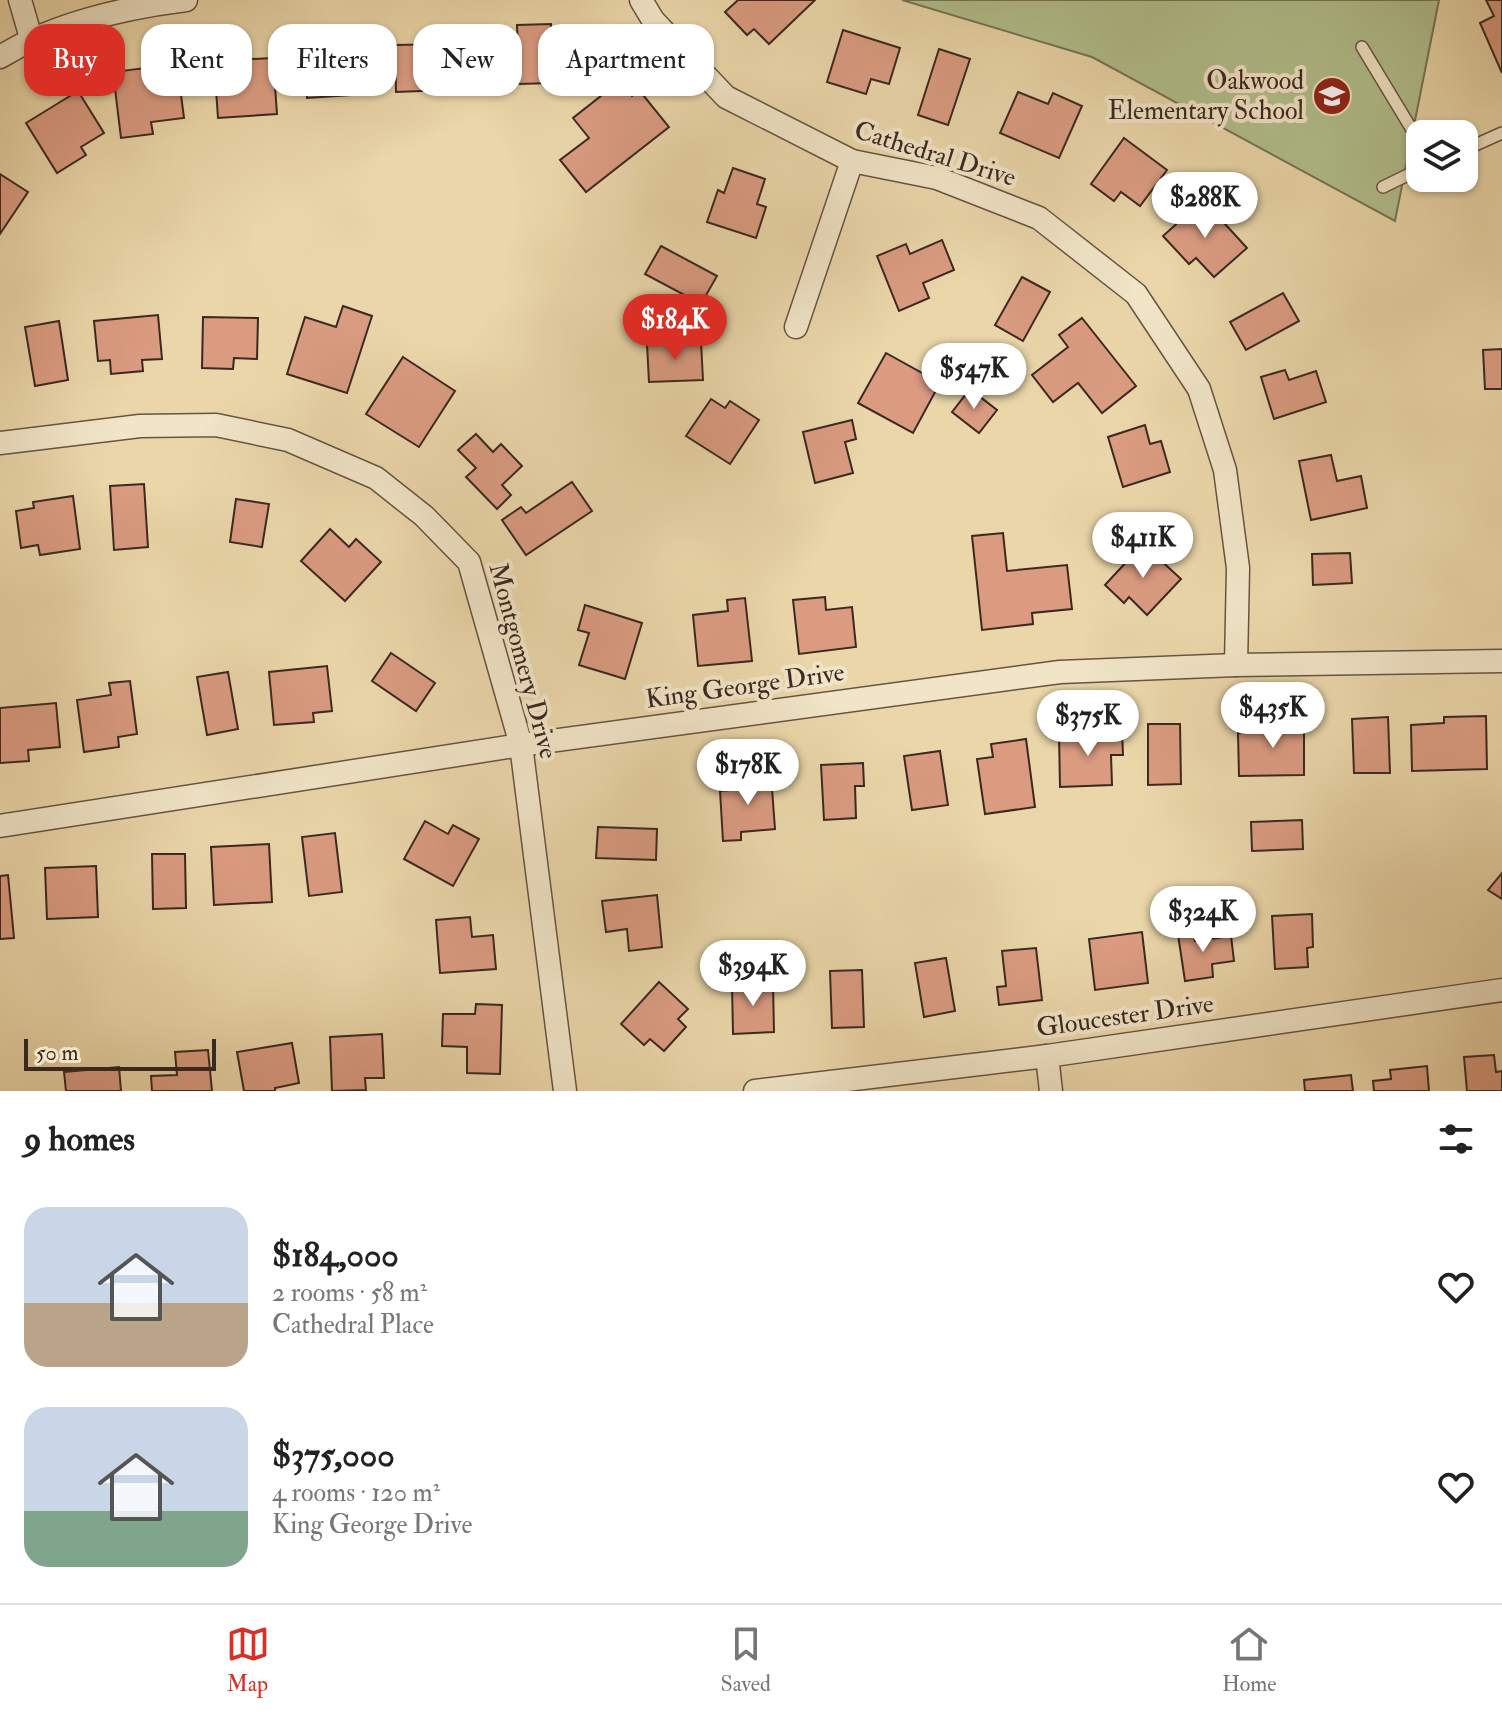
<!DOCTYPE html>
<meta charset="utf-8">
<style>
:root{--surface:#fff;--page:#f2f2f2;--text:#222;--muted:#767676;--line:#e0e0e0;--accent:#d93025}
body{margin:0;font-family:"IM FELL Double Pica",serif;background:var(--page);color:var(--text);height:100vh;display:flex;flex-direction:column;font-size:30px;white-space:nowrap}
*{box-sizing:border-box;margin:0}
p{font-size:26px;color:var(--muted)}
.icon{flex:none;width:44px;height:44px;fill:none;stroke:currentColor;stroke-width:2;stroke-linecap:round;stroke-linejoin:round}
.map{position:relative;height:1091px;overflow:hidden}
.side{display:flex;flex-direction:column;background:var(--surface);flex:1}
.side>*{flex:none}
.hud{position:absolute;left:24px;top:24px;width:800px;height:72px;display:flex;gap:16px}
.buttons{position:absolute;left:1406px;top:120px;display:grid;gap:16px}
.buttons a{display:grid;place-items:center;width:72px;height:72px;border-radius:16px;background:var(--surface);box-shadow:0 2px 6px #0004;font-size:40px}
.scale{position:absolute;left:24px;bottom:20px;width:192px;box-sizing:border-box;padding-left:8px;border:4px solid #3b2820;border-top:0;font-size:22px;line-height:28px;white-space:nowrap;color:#3b2820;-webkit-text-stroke:6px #f1e4c7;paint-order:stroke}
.price{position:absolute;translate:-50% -68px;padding:0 18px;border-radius:28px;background:#fff;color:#222;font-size:26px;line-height:52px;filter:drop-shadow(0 2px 4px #0008)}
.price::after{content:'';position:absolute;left:50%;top:48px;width:24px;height:18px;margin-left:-12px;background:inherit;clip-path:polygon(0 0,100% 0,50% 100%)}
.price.on{background:var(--accent);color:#fff}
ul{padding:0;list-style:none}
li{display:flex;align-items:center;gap:24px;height:200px;padding:0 24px}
li span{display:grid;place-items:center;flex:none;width:224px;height:160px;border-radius:24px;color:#555}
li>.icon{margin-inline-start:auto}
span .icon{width:96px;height:96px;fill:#fffc;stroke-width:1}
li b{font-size:34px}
h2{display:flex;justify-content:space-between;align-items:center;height:96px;padding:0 24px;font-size:34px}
.chip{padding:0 28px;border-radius:24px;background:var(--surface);box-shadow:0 2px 6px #0004;font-size:28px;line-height:72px}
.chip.on{background:var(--accent);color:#fff}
.dock{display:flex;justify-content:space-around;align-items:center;height:112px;border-top:2px solid var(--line);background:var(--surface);font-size:22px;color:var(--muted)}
.dock a{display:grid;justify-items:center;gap:4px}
.dock .on{color:var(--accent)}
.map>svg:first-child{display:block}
.green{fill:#b1bf8c;stroke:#767456;stroke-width:2}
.building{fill:#da9b81;stroke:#3b2820;stroke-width:2}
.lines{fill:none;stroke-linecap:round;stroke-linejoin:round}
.service-casing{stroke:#675442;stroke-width:14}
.minor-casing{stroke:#675442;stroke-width:25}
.service{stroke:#f1e4c7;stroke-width:11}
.minor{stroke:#f1e4c7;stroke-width:22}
.labels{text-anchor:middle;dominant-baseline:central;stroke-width:8;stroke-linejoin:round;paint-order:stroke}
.poi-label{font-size:26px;fill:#3b2820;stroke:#f1e4c7;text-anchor:end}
.street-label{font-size:26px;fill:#3b2820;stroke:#f1e4c7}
</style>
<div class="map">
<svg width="1502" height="1091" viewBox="0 0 1502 1091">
<rect width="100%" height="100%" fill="#ead6a9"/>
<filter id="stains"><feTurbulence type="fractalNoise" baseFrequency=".0025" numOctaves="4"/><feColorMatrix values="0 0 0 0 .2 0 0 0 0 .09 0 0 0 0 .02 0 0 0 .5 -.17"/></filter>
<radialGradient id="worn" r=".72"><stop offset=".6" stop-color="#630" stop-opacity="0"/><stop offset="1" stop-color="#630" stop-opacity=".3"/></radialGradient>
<!-- green -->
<path class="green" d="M902 0H1439L1395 221 1092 57Z"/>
<!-- building -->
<g class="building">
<path d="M738 0H815L769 44 754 29 747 35 725 12Z"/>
<path d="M1486 0H1502V73L1480 23 1494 16Z"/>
<path d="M551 24 553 83 519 84 517 25Z"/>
<path d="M843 30 900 48 889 84 871 79 866 94 827 82Z"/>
<path d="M447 44 448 90 396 92 395 45Z"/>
<path d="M349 46 351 95 307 98 305 48Z"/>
<path d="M939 49 970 59 948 125 918 115Z"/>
<path d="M273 58 277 114 218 118 214 61Z"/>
<path d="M177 64 184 118 151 122 153 134 121 138 113 72Z"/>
<path d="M620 81 632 96 639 90 669 127 586 192 560 160 589 138 573 118Z"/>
<path d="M78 91 104 133 81 147 86 155 57 173 26 123Z"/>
<path d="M1018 92 1048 104 1053 93 1082 106 1059 158 1000 133Z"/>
<path d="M1124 138 1167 170 1140 206 1121 192 1114 201 1091 184Z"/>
<path d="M733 168 765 179 757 204 766 207 756 238 707 222 718 190 724 193Z"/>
<path d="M0 174 28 192 0 234Z"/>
<path d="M1203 200 1247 248 1214 277 1196 258 1189 264 1163 236Z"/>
<path d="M942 240 954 270 923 283 929 298 899 311 877 256 906 244 910 254Z"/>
<path d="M661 246 717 276 701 304 645 274Z"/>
<path d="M1022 277 1050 292 1023 341 995 325Z"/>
<path d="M1283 293 1299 321 1246 350 1230 322Z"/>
<path d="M343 306 372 316 347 393 287 374 305 317 336 327Z"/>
<path d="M158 315 162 359 142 360 143 371 111 374 110 360 98 361 94 321Z"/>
<path d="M203 317 258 318 257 359 234 358 233 369 202 368Z"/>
<path d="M1082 318 1136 386 1102 413 1078 383 1053 402 1032 375 1068 347 1059 335Z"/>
<path d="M59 321 68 380 35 386 25 327Z"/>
<path d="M701 342 703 380 649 382 647 344Z"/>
<path d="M1502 349V389H1485L1483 350Z"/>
<path d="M886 353 940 383 913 433 858 403Z"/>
<path d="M403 357 455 391 419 447 366 414Z"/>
<path d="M1285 370 1289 380 1316 371 1326 402 1274 419 1261 377Z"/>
<path d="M970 389 997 410 979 433 952 412Z"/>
<path d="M711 399 725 408 730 401 759 420 730 464 686 436Z"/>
<path d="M852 420 856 439 845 442 853 473 815 483 803 432Z"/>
<path d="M1145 425 1150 444 1161 441 1170 472 1123 487 1108 437Z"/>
<path d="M476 434 493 452 501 444 522 466 502 485 511 495 497 509 466 477 476 468 458 450Z"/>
<path d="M1331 455 1337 481 1361 476 1367 508 1311 520 1299 461Z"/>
<path d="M572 482 592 511 526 555 502 520 521 507 526 513Z"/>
<path d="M144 484 148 547 114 550 110 486Z"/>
<path d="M73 496 80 549 40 555 38 545 21 548 16 511 34 508 33 502Z"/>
<path d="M236 499 269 504 262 547 230 542Z"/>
<path d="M330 529 349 547 356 539 381 562 345 601 301 561Z"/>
<path d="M1003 533 1007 571 1067 565 1072 609 1032 613 1033 624 982 630 972 536Z"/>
<path d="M1143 544 1181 579 1147 615 1129 597 1124 603 1105 585Z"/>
<path d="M1350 553 1352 583 1313 585 1312 554Z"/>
<path d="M825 597 826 610 852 607 856 647 799 654 793 600Z"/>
<path d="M745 598 752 661 698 666 693 615 728 611 727 600Z"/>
<path d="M585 605 642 623 625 679 579 665 589 633 578 630Z"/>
<path d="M391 653 435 683 416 711 372 681Z"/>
<path d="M327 666 332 711 313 713 314 722 274 725 269 672Z"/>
<path d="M228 672 238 729 207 735 197 677Z"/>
<path d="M130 681 137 734 118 737 119 747 84 752 77 700 111 695 109 683Z"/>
<path d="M56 703 60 747 28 750 29 761 0 763V708Z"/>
<path d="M1486 716 1487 769 1412 771 1411 725 1444 723V717Z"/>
<path d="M1388 717 1390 773H1354L1352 719Z"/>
<path d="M1304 721V775L1239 776 1238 733H1260V722Z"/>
<path d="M1148 724H1180L1181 784 1148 785Z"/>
<path d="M1122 731 1123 755H1111L1112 785 1060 787 1059 734Z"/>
<path d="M1026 739 1035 807 985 814 977 759 993 757 991 744Z"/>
<path d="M940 751 948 805 912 810 904 756Z"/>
<path d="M863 763 864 786H855L856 818 824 820 821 765Z"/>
<path d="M771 775 775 829 741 832V840L723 841 720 791 739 789 738 777Z"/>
<path d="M1302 820 1303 849 1252 851 1251 822Z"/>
<path d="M425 821 448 834 453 825 479 839 453 886 404 859Z"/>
<path d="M598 827 657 829 656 860 596 858Z"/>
<path d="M335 833 342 892 309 896 302 837Z"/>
<path d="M269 844 272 902 214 905 211 847Z"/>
<path d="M152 854H185L186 908 153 909Z"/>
<path d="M96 866 98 917 47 919 45 868Z"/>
<path d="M1502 873V899L1488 890Z"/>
<path d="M8 875 14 938 0 939V876Z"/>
<path d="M657 895 662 947 629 951 627 929 606 932 602 901Z"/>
<path d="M1312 914 1313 947 1307 948 1308 967 1275 969 1272 916Z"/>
<path d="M470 917 472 937 493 935 496 969 440 973 436 920Z"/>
<path d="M1193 926 1195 941 1231 936 1234 961 1212 964 1213 977 1185 981 1177 928Z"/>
<path d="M1142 932 1148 983 1095 990 1089 939Z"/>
<path d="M1036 948 1042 1000 999 1005 997 987 1006 986 1002 951Z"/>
<path d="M946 958 955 1011 924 1017 915 963Z"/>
<path d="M862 970 864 1027 832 1028 830 971Z"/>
<path d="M659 982 688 1009 678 1019 686 1027 664 1051 650 1039 644 1045 621 1024Z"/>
<path d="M773 983 774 1032 733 1034 732 984Z"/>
<path d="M476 1004 502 1005 500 1074 467 1073V1047L442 1046 443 1014H475Z"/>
<path d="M382 1034 384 1078H365L366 1090 332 1091 330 1037Z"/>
<path d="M292 1043 299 1083 275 1088V1091H244L237 1052Z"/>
<path d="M208 1050 212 1091H152L151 1076 177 1075 175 1052Z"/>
<path d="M1494 1055 1496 1072 1502 1071V1091H1467L1464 1057Z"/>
<path d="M1427 1066 1429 1091H1374L1373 1081 1391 1079 1390 1070Z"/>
<path d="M119 1067 121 1091H66L64 1072Z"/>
<path d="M1351 1075 1353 1091H1305L1304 1080Z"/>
</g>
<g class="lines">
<!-- service casing -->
<g class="service-casing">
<g id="service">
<path d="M1362 47 1420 143"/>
<path d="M1464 150 1502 133"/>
<path d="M1383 187 1420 169"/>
</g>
</g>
<!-- minor casing -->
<g class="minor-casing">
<g id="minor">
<path d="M20 0 31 38"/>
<path d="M641 0 653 20 726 97 852 161 937 178 1039 218 1136 294 1199 389 1225 470 1238 568 1236 665"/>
<path d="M0 57C55 23 122 8 186 0"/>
<path d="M796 327 852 161"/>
<path d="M0 443 140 426 216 425 288 440 376 478 424 516 469 562 521 745 565 1091"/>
<path d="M0 826 521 745 1060 672 1236 665 1502 661"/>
<path d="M1047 1056 1051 1091"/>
<path d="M755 1091 1047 1056 1502 990"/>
</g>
</g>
<!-- service -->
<use href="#service" class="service"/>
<!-- minor -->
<use href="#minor" class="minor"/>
</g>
<!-- icons -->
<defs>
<g id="school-disc" transform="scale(2)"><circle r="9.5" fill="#8f2418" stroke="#f1e4c7"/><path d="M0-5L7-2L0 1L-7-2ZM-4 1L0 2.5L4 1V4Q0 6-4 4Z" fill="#fff"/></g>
</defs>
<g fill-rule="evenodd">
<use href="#school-disc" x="1332" y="96"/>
</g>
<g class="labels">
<!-- poi labels -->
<g class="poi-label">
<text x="1304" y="81">Oakwood<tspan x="1304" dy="30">Elementary School</tspan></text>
</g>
<!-- street labels -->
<g class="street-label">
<text transform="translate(935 154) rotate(17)">Cathedral Drive</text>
<text transform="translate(523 661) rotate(75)">Montgomery Drive</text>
<text transform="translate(745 686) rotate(-8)">King George Drive</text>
<text transform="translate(1125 1016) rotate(-8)">Gloucester Drive</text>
</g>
</g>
<rect width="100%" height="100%" filter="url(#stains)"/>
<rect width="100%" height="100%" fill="url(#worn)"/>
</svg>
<div class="buttons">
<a><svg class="icon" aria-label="layers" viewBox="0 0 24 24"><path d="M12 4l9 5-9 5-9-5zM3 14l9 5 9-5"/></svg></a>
</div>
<div class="scale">50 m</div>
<b class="price" style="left:1205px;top:240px">$288K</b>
<b class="price on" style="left:675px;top:362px">$184K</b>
<b class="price" style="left:974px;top:411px">$547K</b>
<b class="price" style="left:1143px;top:580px">$411K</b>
<b class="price" style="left:1273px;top:750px">$435K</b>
<b class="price" style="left:1088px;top:758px">$375K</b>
<b class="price" style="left:748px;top:807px">$178K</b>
<b class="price" style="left:1203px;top:954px">$324K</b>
<b class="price" style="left:753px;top:1008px">$394K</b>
<div class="hud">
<a class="chip on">Buy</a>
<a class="chip">Rent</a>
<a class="chip">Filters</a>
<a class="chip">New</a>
<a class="chip">Apartment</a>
</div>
</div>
<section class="side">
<h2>9 homes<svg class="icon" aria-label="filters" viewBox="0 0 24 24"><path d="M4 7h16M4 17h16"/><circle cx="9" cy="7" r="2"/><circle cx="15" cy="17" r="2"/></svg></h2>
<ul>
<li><span style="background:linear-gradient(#c9d6e8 60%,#b9a48a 0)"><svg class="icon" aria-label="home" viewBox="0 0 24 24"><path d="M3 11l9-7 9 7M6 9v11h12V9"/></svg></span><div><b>$184,000</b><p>2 rooms · 58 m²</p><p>Cathedral Place</p></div><svg class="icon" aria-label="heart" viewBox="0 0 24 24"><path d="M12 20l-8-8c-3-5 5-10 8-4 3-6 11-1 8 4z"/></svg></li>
<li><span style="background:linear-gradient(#c9d6e8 65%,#7fa58c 0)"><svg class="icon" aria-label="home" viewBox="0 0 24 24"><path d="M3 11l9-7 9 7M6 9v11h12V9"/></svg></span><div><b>$375,000</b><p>4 rooms · 120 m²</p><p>King George Drive</p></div><svg class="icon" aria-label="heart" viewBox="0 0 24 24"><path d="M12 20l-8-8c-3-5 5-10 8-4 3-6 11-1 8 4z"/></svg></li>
</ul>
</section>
<nav class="dock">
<a class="on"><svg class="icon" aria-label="map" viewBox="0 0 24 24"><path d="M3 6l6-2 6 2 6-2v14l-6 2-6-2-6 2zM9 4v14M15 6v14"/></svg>Map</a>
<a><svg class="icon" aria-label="saved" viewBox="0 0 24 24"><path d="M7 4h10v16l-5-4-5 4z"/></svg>Saved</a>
<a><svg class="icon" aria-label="home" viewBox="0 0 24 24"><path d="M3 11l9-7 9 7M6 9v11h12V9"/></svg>Home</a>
</nav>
